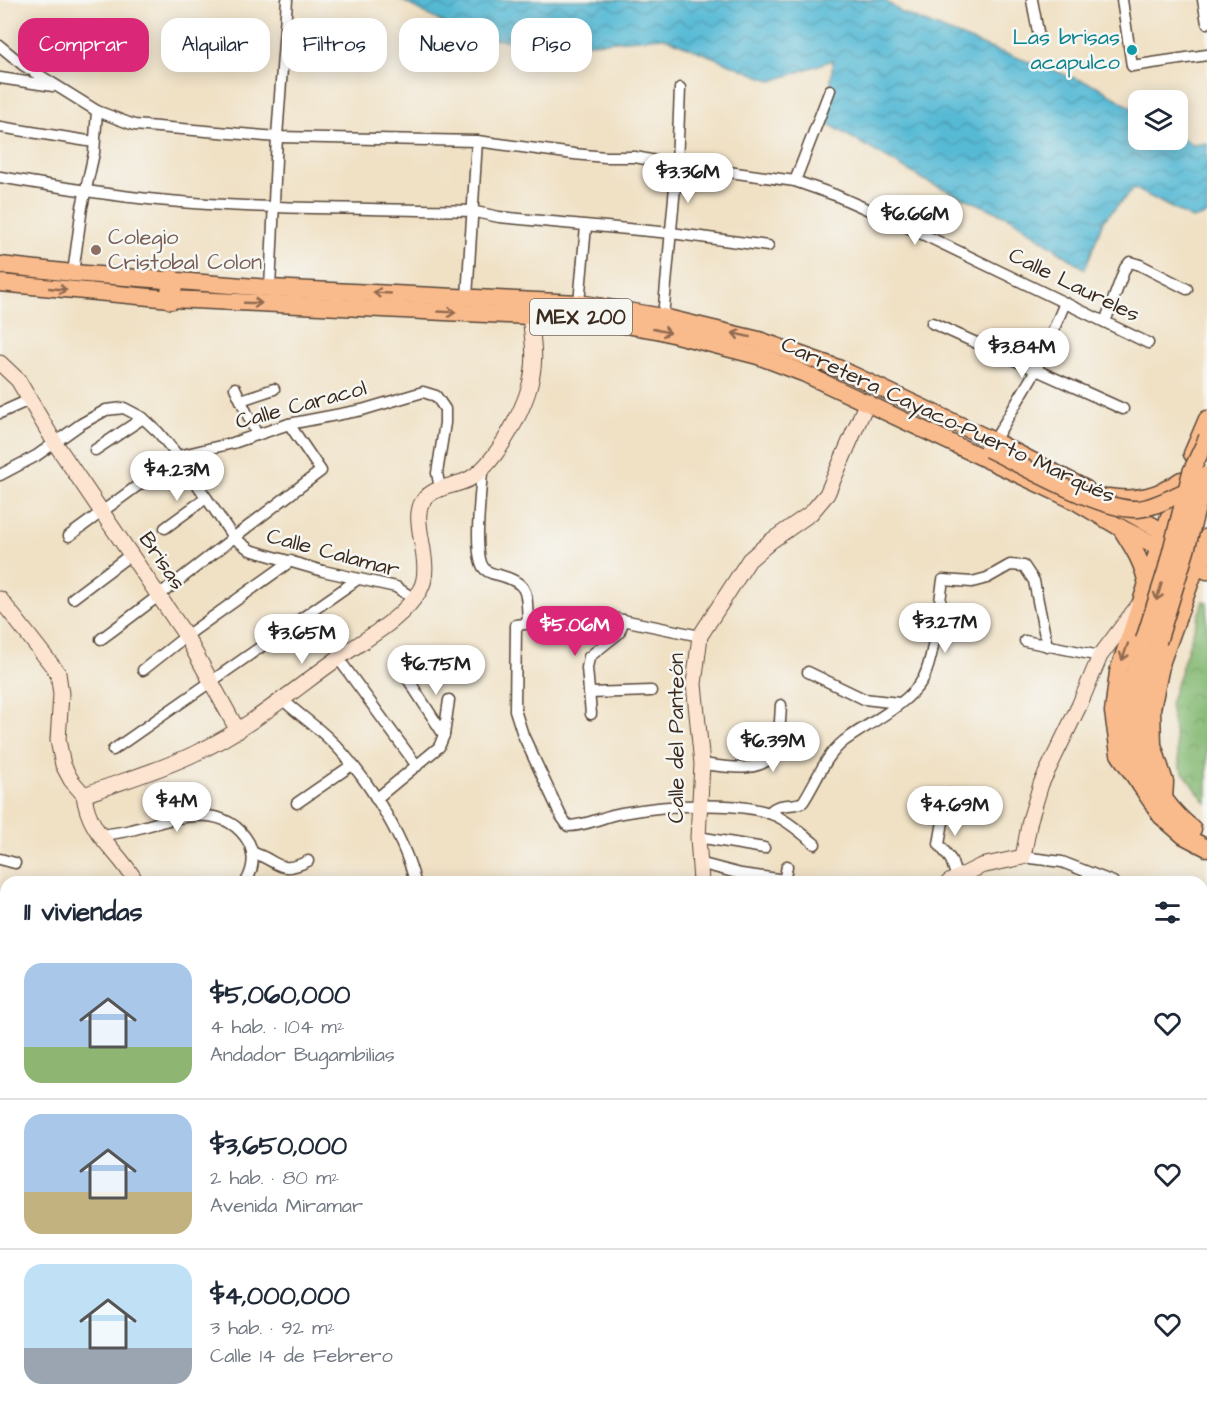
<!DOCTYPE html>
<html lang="es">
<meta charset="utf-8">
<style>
:root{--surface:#fff;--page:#f2f2f3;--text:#1f2937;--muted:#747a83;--line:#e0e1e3;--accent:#db2777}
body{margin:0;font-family:"Architects Daughter",sans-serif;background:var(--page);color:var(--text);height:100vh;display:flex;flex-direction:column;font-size:22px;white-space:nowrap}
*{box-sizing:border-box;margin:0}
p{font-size:20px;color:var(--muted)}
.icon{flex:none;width:33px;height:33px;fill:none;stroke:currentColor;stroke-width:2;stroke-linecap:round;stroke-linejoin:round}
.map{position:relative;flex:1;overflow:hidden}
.panel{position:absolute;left:0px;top:876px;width:1208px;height:536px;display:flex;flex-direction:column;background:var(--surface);border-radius:18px 18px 0 0;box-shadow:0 3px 15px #0003}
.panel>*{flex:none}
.top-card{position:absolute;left:18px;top:18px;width:600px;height:54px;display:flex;gap:12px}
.buttons{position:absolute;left:1128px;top:90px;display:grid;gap:12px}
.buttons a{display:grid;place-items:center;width:60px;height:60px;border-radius:12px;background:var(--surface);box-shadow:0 3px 15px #0003;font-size:30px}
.price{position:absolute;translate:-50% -51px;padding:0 14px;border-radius:21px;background:#fff;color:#222;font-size:20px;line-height:39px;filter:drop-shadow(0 2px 3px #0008)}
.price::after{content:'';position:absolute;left:50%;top:36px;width:18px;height:14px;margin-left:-9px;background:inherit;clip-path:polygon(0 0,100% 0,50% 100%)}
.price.active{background:var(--accent);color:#fff}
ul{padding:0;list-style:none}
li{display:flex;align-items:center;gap:18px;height:150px;padding:0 24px}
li+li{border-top:2px solid var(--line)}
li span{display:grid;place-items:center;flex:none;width:168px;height:120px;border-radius:18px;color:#555}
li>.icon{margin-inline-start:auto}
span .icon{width:72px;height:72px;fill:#fffc;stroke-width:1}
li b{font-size:26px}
h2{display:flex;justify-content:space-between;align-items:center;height:72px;padding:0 24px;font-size:26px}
.pill{padding:0 21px;border-radius:18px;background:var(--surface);box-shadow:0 3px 15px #0003;font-size:21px;line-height:54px}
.pill.active{background:var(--accent);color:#fff}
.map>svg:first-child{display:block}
.forest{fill:url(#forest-crowns);stroke:#60724a;stroke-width:1.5}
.water{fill:url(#water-waves);stroke:#49727a;stroke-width:1.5}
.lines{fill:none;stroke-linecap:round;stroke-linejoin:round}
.street-casing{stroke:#564537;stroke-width:13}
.secondary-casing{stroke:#564537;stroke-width:17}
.primary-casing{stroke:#564537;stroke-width:19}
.highway-casing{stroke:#564537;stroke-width:22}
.street{stroke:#fff;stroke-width:10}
.secondary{stroke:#fde4d1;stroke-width:15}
.primary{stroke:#fabb8c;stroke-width:16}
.highway{stroke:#fabb8c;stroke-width:20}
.primary-bridge-casing{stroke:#564537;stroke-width:19;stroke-linecap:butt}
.primary-bridge{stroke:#fabb8c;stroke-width:16}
.oneway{stroke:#916b50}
.culture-dot{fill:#0f9aa8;stroke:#f6f6f2;stroke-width:2}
.education-dot{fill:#8d6e63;stroke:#f6f6f2;stroke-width:2}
.labels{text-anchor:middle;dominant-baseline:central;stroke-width:5;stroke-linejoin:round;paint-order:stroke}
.shield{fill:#f6f6f2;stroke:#73675e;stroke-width:1.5}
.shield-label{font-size:21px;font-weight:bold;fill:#3b2a1e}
.culture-label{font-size:22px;fill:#0d838f;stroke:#f6f6f2;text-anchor:end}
.education-label{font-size:22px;fill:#785e54;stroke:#f6f6f2;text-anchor:start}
.street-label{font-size:22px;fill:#3b2a1e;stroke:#f6f6f2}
</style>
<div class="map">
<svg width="1207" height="1411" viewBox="0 0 1207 1411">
<defs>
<pattern id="forest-crowns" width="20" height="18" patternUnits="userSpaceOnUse" patternTransform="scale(1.5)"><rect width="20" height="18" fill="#86ba75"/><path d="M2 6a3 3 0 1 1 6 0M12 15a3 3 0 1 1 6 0" fill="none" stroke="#6f975f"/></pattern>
<pattern id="water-waves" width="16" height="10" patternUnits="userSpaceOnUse" patternTransform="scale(1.5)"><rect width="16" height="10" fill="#57bad5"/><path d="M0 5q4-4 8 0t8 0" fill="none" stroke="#4997ac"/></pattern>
</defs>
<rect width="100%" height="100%" fill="#f6f6f2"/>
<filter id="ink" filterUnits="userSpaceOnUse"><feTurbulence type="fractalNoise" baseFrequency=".0167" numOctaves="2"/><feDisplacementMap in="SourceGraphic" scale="12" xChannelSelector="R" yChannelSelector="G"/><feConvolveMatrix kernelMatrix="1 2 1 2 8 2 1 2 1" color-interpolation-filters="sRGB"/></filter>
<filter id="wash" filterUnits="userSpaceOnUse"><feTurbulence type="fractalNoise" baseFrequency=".008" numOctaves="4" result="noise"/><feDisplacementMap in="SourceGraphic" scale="24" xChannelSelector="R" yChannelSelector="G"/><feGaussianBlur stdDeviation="1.35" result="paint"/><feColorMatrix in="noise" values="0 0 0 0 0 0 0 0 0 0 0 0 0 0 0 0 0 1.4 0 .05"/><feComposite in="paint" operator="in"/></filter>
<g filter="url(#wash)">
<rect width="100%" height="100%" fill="#f0e1c5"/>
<!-- forest -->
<g class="forest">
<path d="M1203 601 1207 602V804L1180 768 1170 704Z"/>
<path d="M0 1289 6 1290V1406H745L749 1411H0Z"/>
</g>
<!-- water -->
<path class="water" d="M401 0H884L902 13 987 47 1097 86 1138 112V140H1178V135L1193 145 1207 143V215L1192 219 1134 188 1103 221 1085 269 1011 218 928 182 827 123 833 60 772 81 663 37 556 46 466 36Z"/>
</g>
<g filter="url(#ink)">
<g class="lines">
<!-- street casing -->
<g class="street-casing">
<g id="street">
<path d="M1032 0 1038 32"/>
<path d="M1122 0 1132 66 1207 55"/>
<path d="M1203 0 1207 23"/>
<path d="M0 46 23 65 97 111 134 125 277 137 477 141 574 154 605 157H635L677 165 795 181 835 195 914 230 1148 343"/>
<path d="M0 78 53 86"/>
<path d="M0 127 94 142"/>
<path d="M0 177C52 186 105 195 158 200 261 210 367 208 471 211L499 217 671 233 768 246"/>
<path d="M795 181 830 90"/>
<path d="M73 273 82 207 94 153 97 111"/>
<path d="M270 288 277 137 287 0"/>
<path d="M467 297 477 141"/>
<path d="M579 303 586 226"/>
<path d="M663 317 677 165 680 88"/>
<path d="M1105 322 1125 268 1130 262 1140 265 1187 289"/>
<path d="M932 323 1123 409"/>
<path d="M235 388 257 435"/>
<path d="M241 400 274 389"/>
<path d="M0 413 29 400"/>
<path d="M994 441 1036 370 1065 303"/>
<path d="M95 450 143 418"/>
<path d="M482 471C481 491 473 551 483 567 486 572 493 574 499 575 531 584 526 594 528 623"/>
<path d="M0 475 36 456 81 424 106 410 124 408 143 418 158 432 178 456 233 537 250 550 323 571 396 587 414 599"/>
<path d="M165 528 206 498"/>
<path d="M69 536 178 456 233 443 289 424 362 410 423 392 436 396 445 409V423L437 473 440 488"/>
<path d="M73 598 130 555"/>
<path d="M700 636 613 618 583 617 516 625 515 710 523 735 561 816 568 826C587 826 603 816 622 813 661 806 748 798 782 819 794 826 805 836 815 844"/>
<path d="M101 639C176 584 247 526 321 471L289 424"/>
<path d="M1025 641 1100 656"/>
<path d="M338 658 417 766"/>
<path d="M143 670 186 636 291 561"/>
<path d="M808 672 864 699 899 703"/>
<path d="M404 673 444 735"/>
<path d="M589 693 651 691"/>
<path d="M283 700C297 713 312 723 326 736 362 769 404 835 415 882"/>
<path d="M591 714 587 668 589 657 619 633 624 620"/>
<path d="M113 750 358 579"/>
<path d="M702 764C722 766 762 775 773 753 780 739 780 720 781 705"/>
<path d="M948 794 939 844 951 860 957 878"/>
<path d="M376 799 439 747 444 735 449 700"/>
<path d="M297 803 352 765"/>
<path d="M769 813C779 801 791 808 803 802 817 781 824 757 844 741 867 724 908 705 923 679 934 659 939 605 943 580L972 582 987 578 1010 565 1024 566 1034 581 1047 646"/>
<path d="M99 835C109 834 118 833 127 831 166 822 223 796 249 843 255 856 253 870 246 882"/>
<path d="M698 837 764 848"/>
<path d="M254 853C280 862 279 875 308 861"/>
<path d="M1023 857 1062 862 1113 882"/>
<path d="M0 859 15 863"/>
<path d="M699 863 741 874 785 880"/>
<path d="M784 882 787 866"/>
<path d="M1202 907 1207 901"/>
<path d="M1202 979 1206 1000 1202 1016"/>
<path d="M0 1037 6 1030"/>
<path d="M0 1068 6 1066"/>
<path d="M1202 1289 1207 1287"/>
<path d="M0 1306H6"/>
<path d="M1202 1331V1396L1205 1411"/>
<path d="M41 1406 42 1411"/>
<path d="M966 1406 968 1411"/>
<path d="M1134 1406 1135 1411"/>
</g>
</g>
<!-- secondary casing -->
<g class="secondary-casing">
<g id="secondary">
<path d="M0 363 18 380 55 443 186 636 238 731"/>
<path d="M0 599 58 673 61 694 58 740 63 765 71 780 84 795"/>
<path d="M84 795C122 781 162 770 198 752 249 728 292 691 337 659 366 638 401 621 420 590 435 564 409 520 423 501 434 485 457 487 471 478 497 462 527 406 532 375 536 356 532 335 530 316"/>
<path d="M84 795C89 836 118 849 136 882"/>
<path d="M701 882 698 837 702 764 694 684 700 636 749 560 771 541 811 513 827 494 867 402"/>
<path d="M949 882 981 866 1023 857 1030 820 1041 784 1079 706 1100 656 1137 607"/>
<path d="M128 1411 131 1406"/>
</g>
</g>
<!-- primary casing -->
<g class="primary-casing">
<g id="primary">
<path d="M0 265 73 273 270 288 579 303 663 317 759 340 838 368 994 441 1086 489"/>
<path d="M0 283 171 299 530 316 577 317 657 330 758 356 803 373 1075 501 1119 527 1207 571"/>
<path d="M1192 454 1207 419"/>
<path d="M1108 497C1136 501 1158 497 1181 480"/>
<path d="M1119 507 1207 556"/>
<path d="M1120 527C1132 546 1143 562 1147 585"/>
<path d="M1144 640 1129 690 1127 746 1141 786 1161 816 1184 836 1207 848"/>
<path d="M1155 652C1151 665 1144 679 1142 692 1131 745 1151 795 1193 829"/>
<path d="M1141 786 1119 754 1113 712 1118 672 1179 486"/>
<path d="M1164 799 1165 782 1153 745 1152 709 1162 661 1207 537"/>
</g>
</g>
<!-- highway casing -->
<g class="highway-casing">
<path id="highway" d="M171 299 172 280"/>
</g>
<!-- street -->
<use href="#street" class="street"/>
<!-- secondary -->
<use href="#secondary" class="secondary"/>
<!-- primary -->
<use href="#primary" class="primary"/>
<!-- highway -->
<use href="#highway" class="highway"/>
<!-- primary-bridge casing -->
<g class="primary-bridge-casing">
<g id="primary-bridge">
<path d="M988 449C1024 466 1100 511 1138 509 1151 508 1165 501 1177 495 1188 490 1199 486 1207 475"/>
<path d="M1144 640 1166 571 1191 472 1207 438"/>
<path d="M1158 642 1186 551 1205 476"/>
</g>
</g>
<!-- primary-bridge -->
<use href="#primary-bridge" class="primary-bridge"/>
</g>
<!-- one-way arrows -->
<defs><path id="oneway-shaft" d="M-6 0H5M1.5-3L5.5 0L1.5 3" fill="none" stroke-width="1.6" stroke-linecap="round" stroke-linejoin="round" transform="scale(1.5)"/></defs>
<g class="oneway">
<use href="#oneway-shaft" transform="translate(58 289) rotate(6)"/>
<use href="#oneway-shaft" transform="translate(382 293) rotate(-177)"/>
<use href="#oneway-shaft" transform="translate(253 303) rotate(2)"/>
<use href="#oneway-shaft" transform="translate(447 312) rotate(3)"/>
<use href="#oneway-shaft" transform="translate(662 331) rotate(13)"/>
<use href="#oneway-shaft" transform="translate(741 335) rotate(-167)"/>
<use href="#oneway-shaft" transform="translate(1159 592) rotate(107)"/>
<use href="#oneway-shaft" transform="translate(1125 652) rotate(109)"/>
</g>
</g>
<!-- markers -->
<circle class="culture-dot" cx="1132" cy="50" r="6"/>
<circle class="education-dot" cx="96" cy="250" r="6"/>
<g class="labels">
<!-- shield labels -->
<rect class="shield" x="530" y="299" width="102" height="36" rx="4.5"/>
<g class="shield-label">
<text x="581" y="317">MEX 200</text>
</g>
<!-- culture labels -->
<g class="culture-label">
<text x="1120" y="37">Las brisas<tspan x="1120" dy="25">acapulco</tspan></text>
</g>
<!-- education labels -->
<g class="education-label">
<text x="108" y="237">Colegio<tspan x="108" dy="25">Cristobal Colon</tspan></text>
</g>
<!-- street labels -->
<g class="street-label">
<text transform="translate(1074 285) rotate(26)">Calle Laureles</text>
<text transform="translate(301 405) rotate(-15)">Calle Caracol</text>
<text transform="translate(948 420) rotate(25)">Carretera Cayaco-Puerto Marqués</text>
<text transform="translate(333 553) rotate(15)">Calle Calamar</text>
<text transform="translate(162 561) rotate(56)">Brisas</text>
<text transform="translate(676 738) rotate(-90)">Calle del Panteón</text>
</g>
</g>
</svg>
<div class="buttons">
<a><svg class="icon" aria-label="layers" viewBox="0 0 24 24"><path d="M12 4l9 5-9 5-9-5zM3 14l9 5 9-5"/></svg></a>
</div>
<b class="price" style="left:688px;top:204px">$3.36M</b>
<b class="price" style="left:915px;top:246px">$6.66M</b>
<b class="price" style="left:1022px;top:379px">$3.84M</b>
<b class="price" style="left:177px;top:502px">$4.23M</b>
<b class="price" style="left:945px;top:654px">$3.27M</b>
<b class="price active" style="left:575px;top:657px">$5.06M</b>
<b class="price" style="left:302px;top:665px">$3.65M</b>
<b class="price" style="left:436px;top:696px">$6.75M</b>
<b class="price" style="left:773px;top:773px">$6.39M</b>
<b class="price" style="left:177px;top:833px">$4M</b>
<b class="price" style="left:955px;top:837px">$4.69M</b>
<div class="top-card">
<a class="pill active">Comprar</a>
<a class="pill">Alquilar</a>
<a class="pill">Filtros</a>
<a class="pill">Nuevo</a>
<a class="pill">Piso</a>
</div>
<section class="panel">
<h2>11 viviendas<svg class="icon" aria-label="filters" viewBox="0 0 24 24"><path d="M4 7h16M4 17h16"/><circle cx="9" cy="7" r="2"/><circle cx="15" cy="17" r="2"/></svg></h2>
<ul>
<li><span style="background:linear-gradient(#a9c7e8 70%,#8fb573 0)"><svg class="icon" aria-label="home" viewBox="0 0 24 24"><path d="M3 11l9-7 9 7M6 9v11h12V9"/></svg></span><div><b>$5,060,000</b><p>4 hab. · 104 m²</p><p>Andador Bugambilias</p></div><svg class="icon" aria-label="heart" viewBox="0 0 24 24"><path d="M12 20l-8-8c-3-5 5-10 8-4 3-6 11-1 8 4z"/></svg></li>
<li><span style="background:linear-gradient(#a9c7e8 65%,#c2b280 0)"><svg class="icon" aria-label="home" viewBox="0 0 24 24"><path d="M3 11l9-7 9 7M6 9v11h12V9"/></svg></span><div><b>$3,650,000</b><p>2 hab. · 80 m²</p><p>Avenida Miramar</p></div><svg class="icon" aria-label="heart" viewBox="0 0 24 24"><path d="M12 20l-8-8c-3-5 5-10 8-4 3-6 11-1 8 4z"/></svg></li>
<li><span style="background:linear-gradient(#bfe0f5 70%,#9aa5b1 0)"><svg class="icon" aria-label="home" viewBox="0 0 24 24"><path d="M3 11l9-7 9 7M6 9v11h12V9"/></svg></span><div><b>$4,000,000</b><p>3 hab. · 92 m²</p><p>Calle 14 de Febrero</p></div><svg class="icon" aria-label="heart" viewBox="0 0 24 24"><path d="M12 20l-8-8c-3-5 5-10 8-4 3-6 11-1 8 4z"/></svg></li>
</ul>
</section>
</div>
